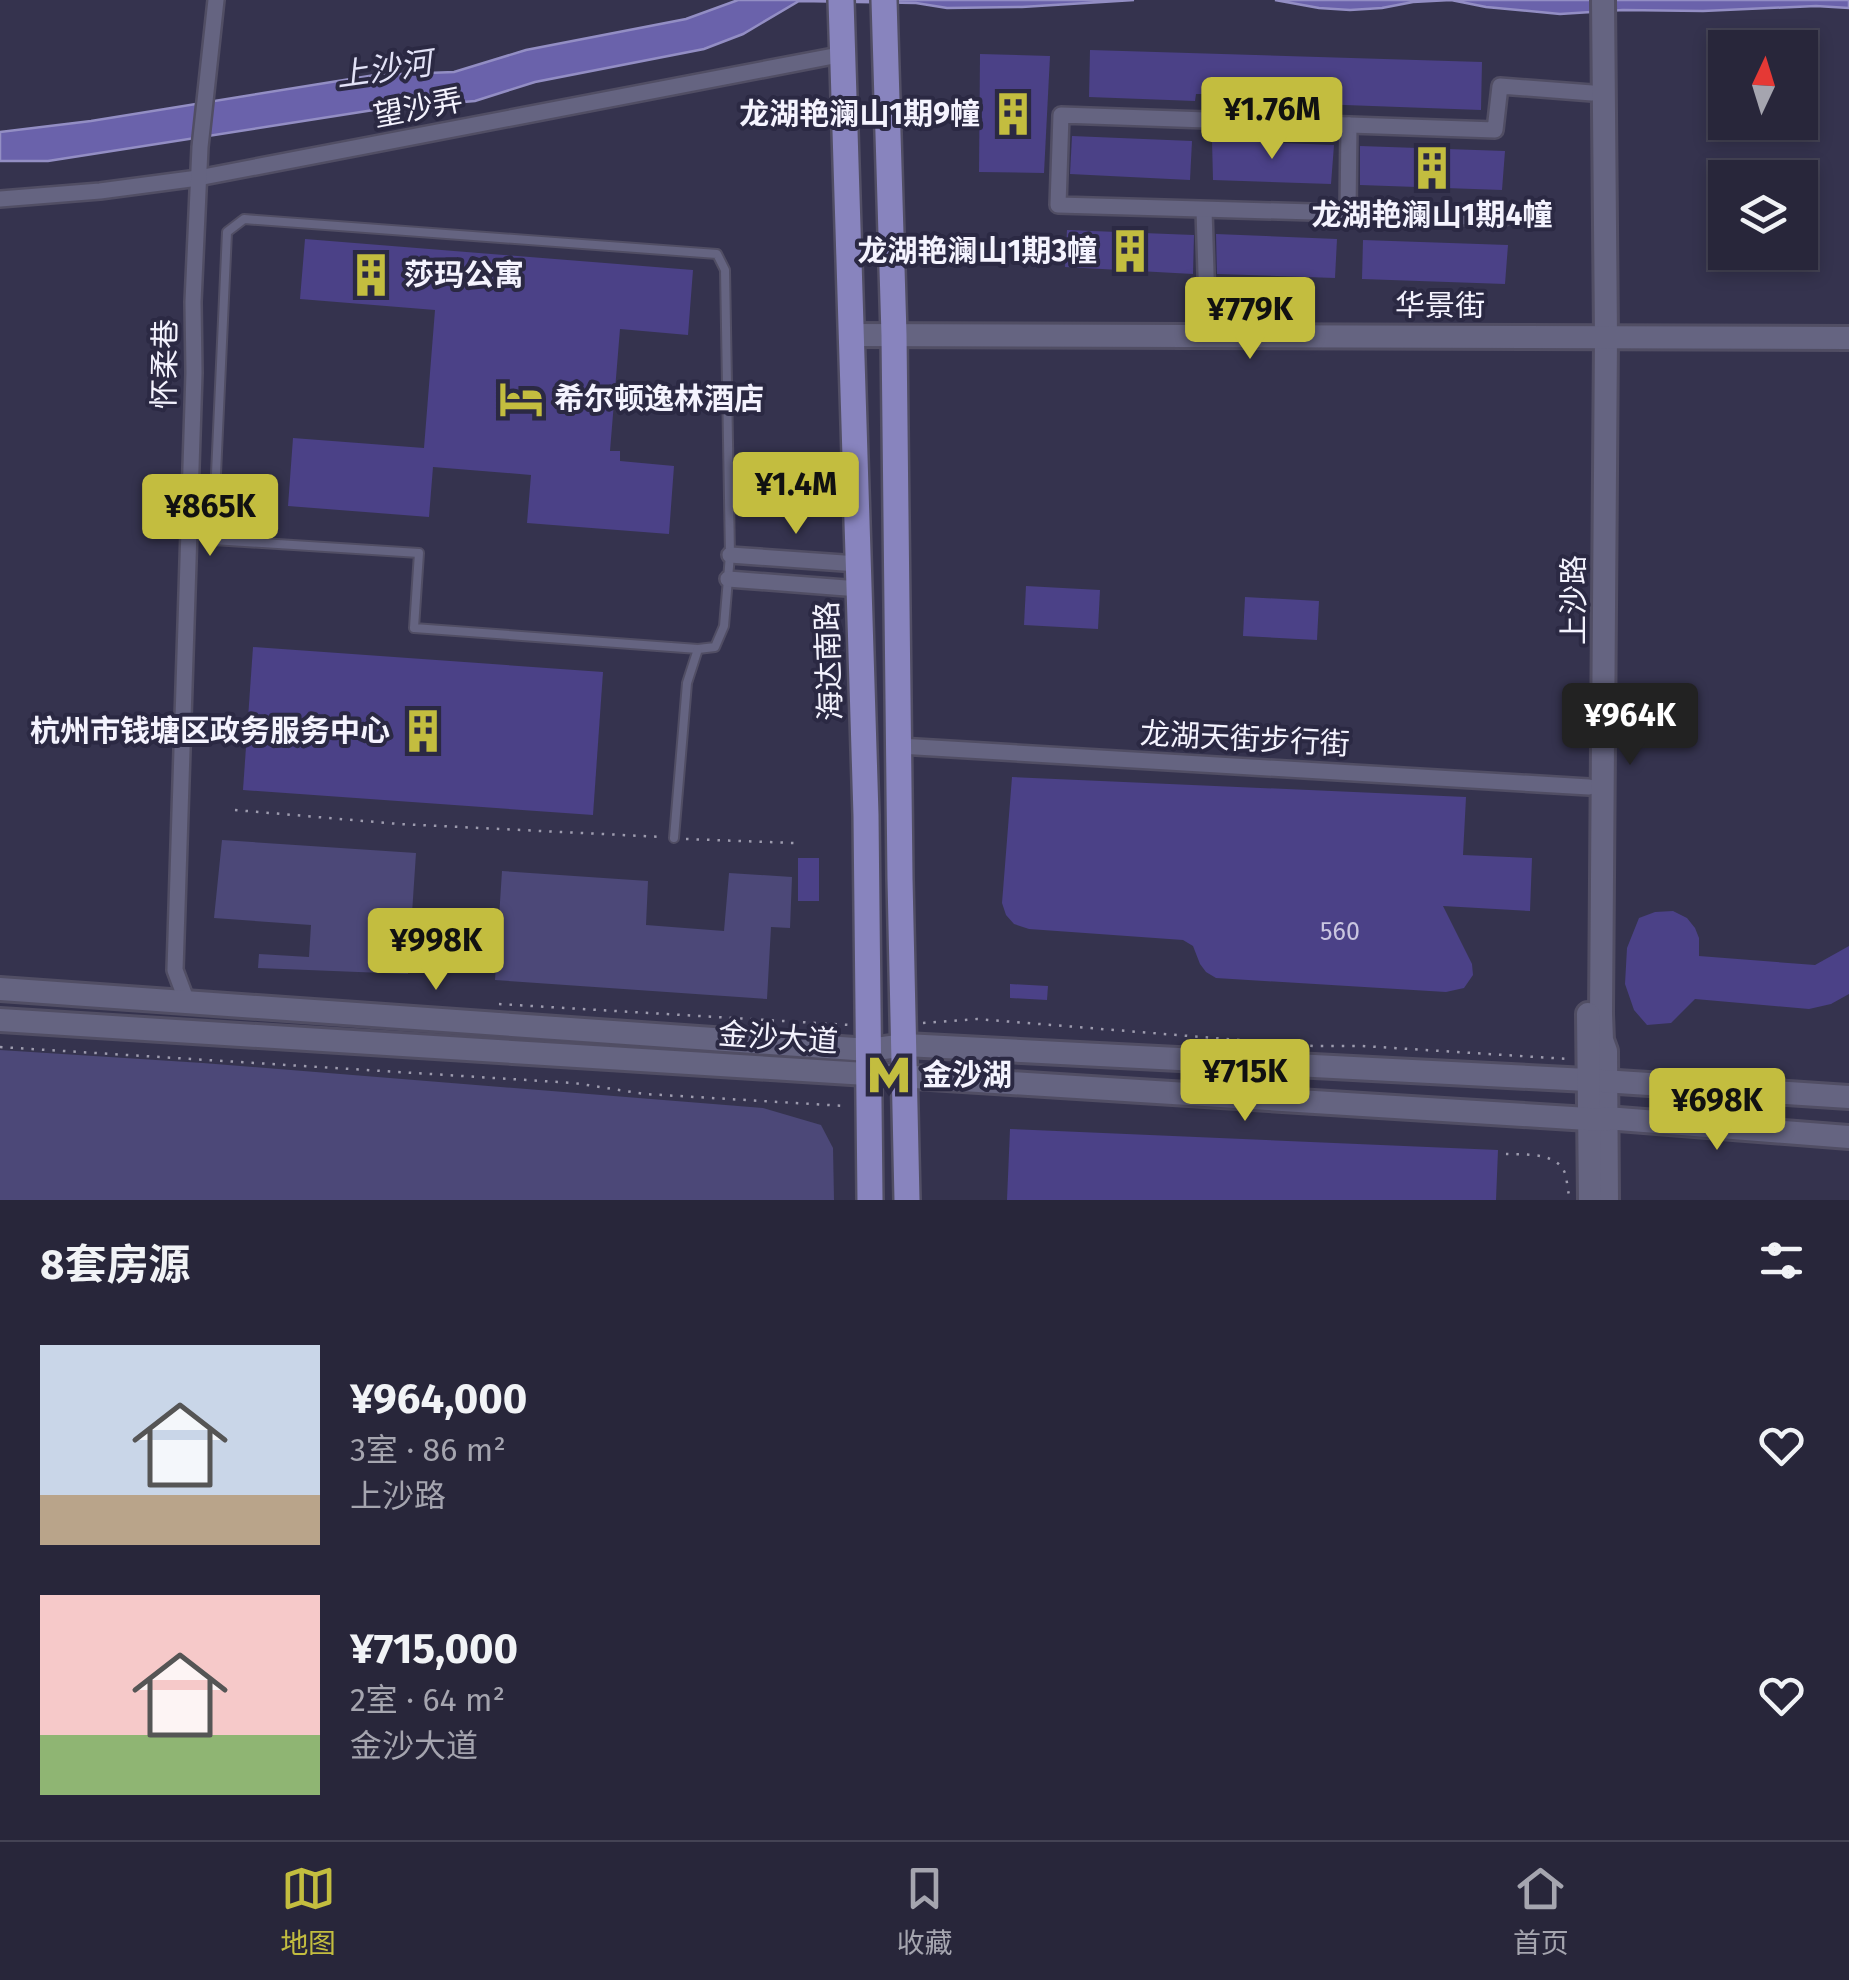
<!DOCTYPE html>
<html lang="zh">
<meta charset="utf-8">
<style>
:root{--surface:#28263a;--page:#343245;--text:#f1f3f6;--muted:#a5a5af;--line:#444354;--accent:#c3bd3f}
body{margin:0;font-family:"Fira Sans","Noto Sans SC",sans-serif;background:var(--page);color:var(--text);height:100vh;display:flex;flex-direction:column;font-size:38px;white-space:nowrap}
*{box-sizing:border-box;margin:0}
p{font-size:32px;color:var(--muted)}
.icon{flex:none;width:55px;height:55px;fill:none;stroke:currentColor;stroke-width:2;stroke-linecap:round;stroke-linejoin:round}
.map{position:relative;height:1200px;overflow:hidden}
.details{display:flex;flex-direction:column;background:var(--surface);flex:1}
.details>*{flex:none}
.needle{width:65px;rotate:4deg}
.buttons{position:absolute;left:1708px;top:30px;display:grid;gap:20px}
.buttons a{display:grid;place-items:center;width:110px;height:110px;border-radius:0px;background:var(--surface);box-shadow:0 5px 15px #0003,0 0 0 2px var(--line);font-size:50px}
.price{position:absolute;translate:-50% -85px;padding:0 22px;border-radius:10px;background:var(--accent);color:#111;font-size:32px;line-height:65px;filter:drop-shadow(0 2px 5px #0008)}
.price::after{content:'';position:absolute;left:50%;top:60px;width:30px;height:22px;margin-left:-15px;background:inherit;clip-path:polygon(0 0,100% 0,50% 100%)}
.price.active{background:#222;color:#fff}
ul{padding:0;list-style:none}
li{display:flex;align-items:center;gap:30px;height:250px;padding:0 40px}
li span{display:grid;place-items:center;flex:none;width:280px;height:200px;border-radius:0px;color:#555}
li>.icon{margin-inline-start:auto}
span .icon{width:120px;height:120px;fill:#fffc;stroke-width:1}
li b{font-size:42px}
h2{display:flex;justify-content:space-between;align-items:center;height:120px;padding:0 40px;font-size:42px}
.tab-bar{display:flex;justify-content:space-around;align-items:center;height:140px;border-top:2px solid var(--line);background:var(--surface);font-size:28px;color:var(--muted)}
.tab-bar a{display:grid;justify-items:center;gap:5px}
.tab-bar .active{color:var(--accent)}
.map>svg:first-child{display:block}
.green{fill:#4c4878}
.water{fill:#6a62ab;stroke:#938ec4;stroke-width:2.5}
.building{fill:#4b4187}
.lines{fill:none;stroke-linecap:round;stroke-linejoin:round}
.lane-casing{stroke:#514e64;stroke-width:12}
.street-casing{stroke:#514e64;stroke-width:20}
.secondary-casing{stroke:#514e64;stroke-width:28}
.primary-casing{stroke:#514e64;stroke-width:30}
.path{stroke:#9d9bae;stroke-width:2.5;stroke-dasharray:2.5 8;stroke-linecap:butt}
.lane{stroke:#656481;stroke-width:8}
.street{stroke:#656481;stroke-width:15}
.secondary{stroke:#656481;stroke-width:22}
.primary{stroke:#8884be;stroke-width:25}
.labels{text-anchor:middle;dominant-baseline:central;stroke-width:8;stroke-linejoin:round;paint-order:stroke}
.number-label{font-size:25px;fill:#cac6e0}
.street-label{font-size:30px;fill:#f4f3fe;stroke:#2b2943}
.poi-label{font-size:30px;font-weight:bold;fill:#f4f3fe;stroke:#2b2943;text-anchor:end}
.water-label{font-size:32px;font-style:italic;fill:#e2e2f7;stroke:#2b2943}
</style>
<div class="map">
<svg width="1849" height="1200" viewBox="0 0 1849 1200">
<rect width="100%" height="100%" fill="#35334e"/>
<!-- green -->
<g class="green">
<path d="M222 840 416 853 408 974 258 968 259 954 309 957 311 925 214 918Z"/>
<path d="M502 871 648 881 646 925 724 931 729 873 792 877 790 928 771 927 767 999 495 980Z"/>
<path d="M0 1050 203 1063 763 1108 821 1125 833 1148 834 1200H0Z"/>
</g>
<!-- water -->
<g class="water">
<path d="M738 0H1134L1022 7 947 8 916 3 799 1 743 34 704 49 535 82 475 101 380 109 48 161H0V132L91 121 375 75 454 72 526 50 686 19Z"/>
<path d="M1275 0H1849V8L1816 6 1703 11 1623 10 1560 14 1486 7 1451 0 1413 2 1382 8 1350 10 1319 8Z"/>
</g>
<!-- building -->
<g class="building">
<path d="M1090 50 1482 62 1481 110 1210 100V94H1196L1195 101 1089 97Z"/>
<path d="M980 54 1050 56 1044 173 979 172Z"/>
<path d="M1072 136 1192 141 1190 180 1070 174Z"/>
<path d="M1212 140 1334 145 1331 184 1213 180Z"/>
<path d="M1360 146 1505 151 1502 190 1360 185Z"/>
<path d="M1067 230 1194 235 1193 274 1065 267Z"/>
<path d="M1216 234 1337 239 1335 278 1217 274Z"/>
<path d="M305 239 693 270 688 335 620 329 610 451H620V461L674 466 669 534 527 523 531 475 433 467 429 517 288 506 293 438 424 448 435 310 300 299Z"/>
<path d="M1363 240 1508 245 1505 284 1362 279Z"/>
<path d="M1026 586 1100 590 1098 629 1024 625Z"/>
<path d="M1245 597 1319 601 1317 640 1243 636Z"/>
<path d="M253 647 603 672 593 815 243 790Z"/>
<path d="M1012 777 1466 797 1463 855 1532 858 1530 911 1443 906 1472 964 1473 975 1464 988 1446 992 1216 978 1206 972 1200 964 1193 946 1183 940 1029 929 1014 924 1006 915 1002 903Z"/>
<rect x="798" y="858" width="21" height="43"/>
<path d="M1673 911 1687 918 1695 928 1699 938V956L1815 965 1849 946V994L1831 1004 1809 1009 1695 999 1671 1023 1647 1025 1634 1010 1625 984 1627 948 1639 918 1655 912Z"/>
<path d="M1010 984 1048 986 1047 1000 1010 998Z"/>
<path d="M1010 1129 1498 1150 1496 1200H1007Z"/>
</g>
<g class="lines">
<!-- lane casing -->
<g class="lane-casing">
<g id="lane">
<path d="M244 219 717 254 725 270 730 555 724 626 715 647 698 649 414 628 419 553 213 540 227 232Z"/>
<path d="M674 838 687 683 698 649"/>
</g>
</g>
<!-- street casing -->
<g class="street-casing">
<g id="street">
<path d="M1349 125 1348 213 1503 218"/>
<path d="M0 199 100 191 198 178 844 54"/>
<path d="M1204 210 1208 336"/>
<path d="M1348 213 1058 205 1061 115 1495 130 1500 86 1592 93"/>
<path d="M730 555 858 564"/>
<path d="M728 579 859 589"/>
<path d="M899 746 1589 787"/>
<path d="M187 1002 175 970 194 373 193 302 200 147 216 0"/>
</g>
</g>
<!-- secondary casing -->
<g class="secondary-casing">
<g id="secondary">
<path d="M1603 0 1606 337 1601 1014 1602 1040 1606 1051 1607 1200"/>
<path d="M851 335 1849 338"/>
<path d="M0 989 869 1050 905 1045 1587 1080 1849 1097"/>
<path d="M1588 1014 1590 1200"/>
<path d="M0 1020 1588 1119 1606 1120V1118L1849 1137"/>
</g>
</g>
<!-- primary casing -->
<g class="primary-casing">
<g id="primary">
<path d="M841 0 866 815 870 1200"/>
<path d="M884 0 894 335 900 879 907 1200"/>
</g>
</g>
<!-- path -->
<g class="path">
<path d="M235 810 399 824 663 837"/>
<path d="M686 839 794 843"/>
<path d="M499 1004 850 1025"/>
<path d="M923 1023 977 1019 1314 1046H1362L1568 1059"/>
<path d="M0 1047 574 1083 645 1094 846 1106"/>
<path d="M1506 1154C1523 1155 1552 1152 1563 1169 1567 1175 1567 1187 1569 1195"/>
</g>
<!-- lane -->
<use href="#lane" class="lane"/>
<!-- street -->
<use href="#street" class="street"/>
<!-- secondary -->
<use href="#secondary" class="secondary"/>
<!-- primary -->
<use href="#primary" class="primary"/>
</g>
<!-- icons -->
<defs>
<g id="building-bare" transform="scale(3.45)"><path d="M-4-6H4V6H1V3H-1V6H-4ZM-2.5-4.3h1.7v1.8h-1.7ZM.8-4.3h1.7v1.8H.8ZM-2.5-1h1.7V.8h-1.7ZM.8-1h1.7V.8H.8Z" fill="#c3bd3f" stroke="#2b2943" stroke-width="2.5" paint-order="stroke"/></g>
<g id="hotel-bare" transform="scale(3.45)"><path d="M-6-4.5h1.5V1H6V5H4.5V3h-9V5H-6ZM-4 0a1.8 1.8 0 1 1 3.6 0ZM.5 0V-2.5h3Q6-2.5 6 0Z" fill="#c3bd3f" stroke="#2b2943" stroke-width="2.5" paint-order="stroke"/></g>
<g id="metro-bare" transform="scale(3.45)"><path d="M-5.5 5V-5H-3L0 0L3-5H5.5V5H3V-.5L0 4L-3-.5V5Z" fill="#c3bd3f" stroke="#2b2943" stroke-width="2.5" paint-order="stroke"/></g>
</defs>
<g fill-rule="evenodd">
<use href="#building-bare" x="1013" y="114"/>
<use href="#building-bare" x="1432" y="168"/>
<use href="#building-bare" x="1130" y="251"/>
<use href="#building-bare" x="371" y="275"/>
<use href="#hotel-bare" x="521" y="399"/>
<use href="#building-bare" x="423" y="731"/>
<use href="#metro-bare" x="889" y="1075"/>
</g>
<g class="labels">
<!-- number labels -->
<g class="number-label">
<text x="1340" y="932">560</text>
</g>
<!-- street labels -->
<g class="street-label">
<text transform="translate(418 108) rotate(-11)">望沙弄</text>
<text x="1440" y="306">华景街</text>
<text transform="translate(165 364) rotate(-89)">怀柔巷</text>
<text transform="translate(1574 600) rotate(-90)">上沙路</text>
<text transform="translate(829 661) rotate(-92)">海达南路</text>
<text transform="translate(1245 739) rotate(3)">龙湖天街步行街</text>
<text transform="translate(778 1038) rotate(4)">金沙大道</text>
</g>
<!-- poi labels -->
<g class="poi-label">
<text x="980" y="114">龙湖艳澜山1期9幢</text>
<text x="1432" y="215" text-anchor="middle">龙湖艳澜山1期4幢</text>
<text x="1097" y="251">龙湖艳澜山1期3幢</text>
<text x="404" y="275" text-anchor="start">莎玛公寓</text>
<text x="554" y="399" text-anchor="start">希尔顿逸林酒店</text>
<text x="390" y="731">杭州市钱塘区政务服务中心</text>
<text x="922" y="1075" text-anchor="start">金沙湖</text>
</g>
<!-- water labels -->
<g class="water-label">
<text transform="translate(384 69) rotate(-8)">上沙河</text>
</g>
</g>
</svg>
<div class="buttons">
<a><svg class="needle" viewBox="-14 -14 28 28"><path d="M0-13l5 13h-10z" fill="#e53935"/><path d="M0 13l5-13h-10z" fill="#a5a5af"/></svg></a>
<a><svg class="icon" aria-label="layers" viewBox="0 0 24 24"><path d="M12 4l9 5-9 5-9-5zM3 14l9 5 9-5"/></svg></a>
</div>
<b class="price" style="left:1272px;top:162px">¥1.76M</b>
<b class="price" style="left:1250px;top:362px">¥779K</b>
<b class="price" style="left:796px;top:537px">¥1.4M</b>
<b class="price" style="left:210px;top:559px">¥865K</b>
<b class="price active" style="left:1630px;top:768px">¥964K</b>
<b class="price" style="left:436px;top:993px">¥998K</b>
<b class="price" style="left:1245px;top:1124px">¥715K</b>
<b class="price" style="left:1717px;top:1153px">¥698K</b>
</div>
<section class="details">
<h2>8套房源<svg class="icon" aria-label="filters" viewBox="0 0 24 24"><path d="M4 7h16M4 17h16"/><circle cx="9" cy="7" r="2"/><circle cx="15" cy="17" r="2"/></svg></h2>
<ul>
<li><span style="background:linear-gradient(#c9d6e8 75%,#b9a48a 0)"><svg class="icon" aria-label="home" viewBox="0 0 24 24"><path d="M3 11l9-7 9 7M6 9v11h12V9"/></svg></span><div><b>¥964,000</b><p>3室 · 86 m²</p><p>上沙路</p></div><svg class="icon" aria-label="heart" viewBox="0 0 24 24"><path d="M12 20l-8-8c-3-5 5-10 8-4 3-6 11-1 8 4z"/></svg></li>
<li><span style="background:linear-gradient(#f6c9c9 70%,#8fb573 0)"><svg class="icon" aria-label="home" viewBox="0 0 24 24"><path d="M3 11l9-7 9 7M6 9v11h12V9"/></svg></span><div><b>¥715,000</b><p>2室 · 64 m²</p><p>金沙大道</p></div><svg class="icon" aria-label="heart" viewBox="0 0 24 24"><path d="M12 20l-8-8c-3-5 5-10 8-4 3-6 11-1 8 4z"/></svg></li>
</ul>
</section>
<nav class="tab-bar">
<a class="active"><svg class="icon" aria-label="map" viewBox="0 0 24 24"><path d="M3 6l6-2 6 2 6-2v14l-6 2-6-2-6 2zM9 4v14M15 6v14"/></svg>地图</a>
<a><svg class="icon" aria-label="saved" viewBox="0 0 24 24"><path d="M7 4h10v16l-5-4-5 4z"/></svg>收藏</a>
<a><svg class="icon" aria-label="home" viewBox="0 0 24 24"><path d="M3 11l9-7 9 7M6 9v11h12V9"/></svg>首页</a>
</nav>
